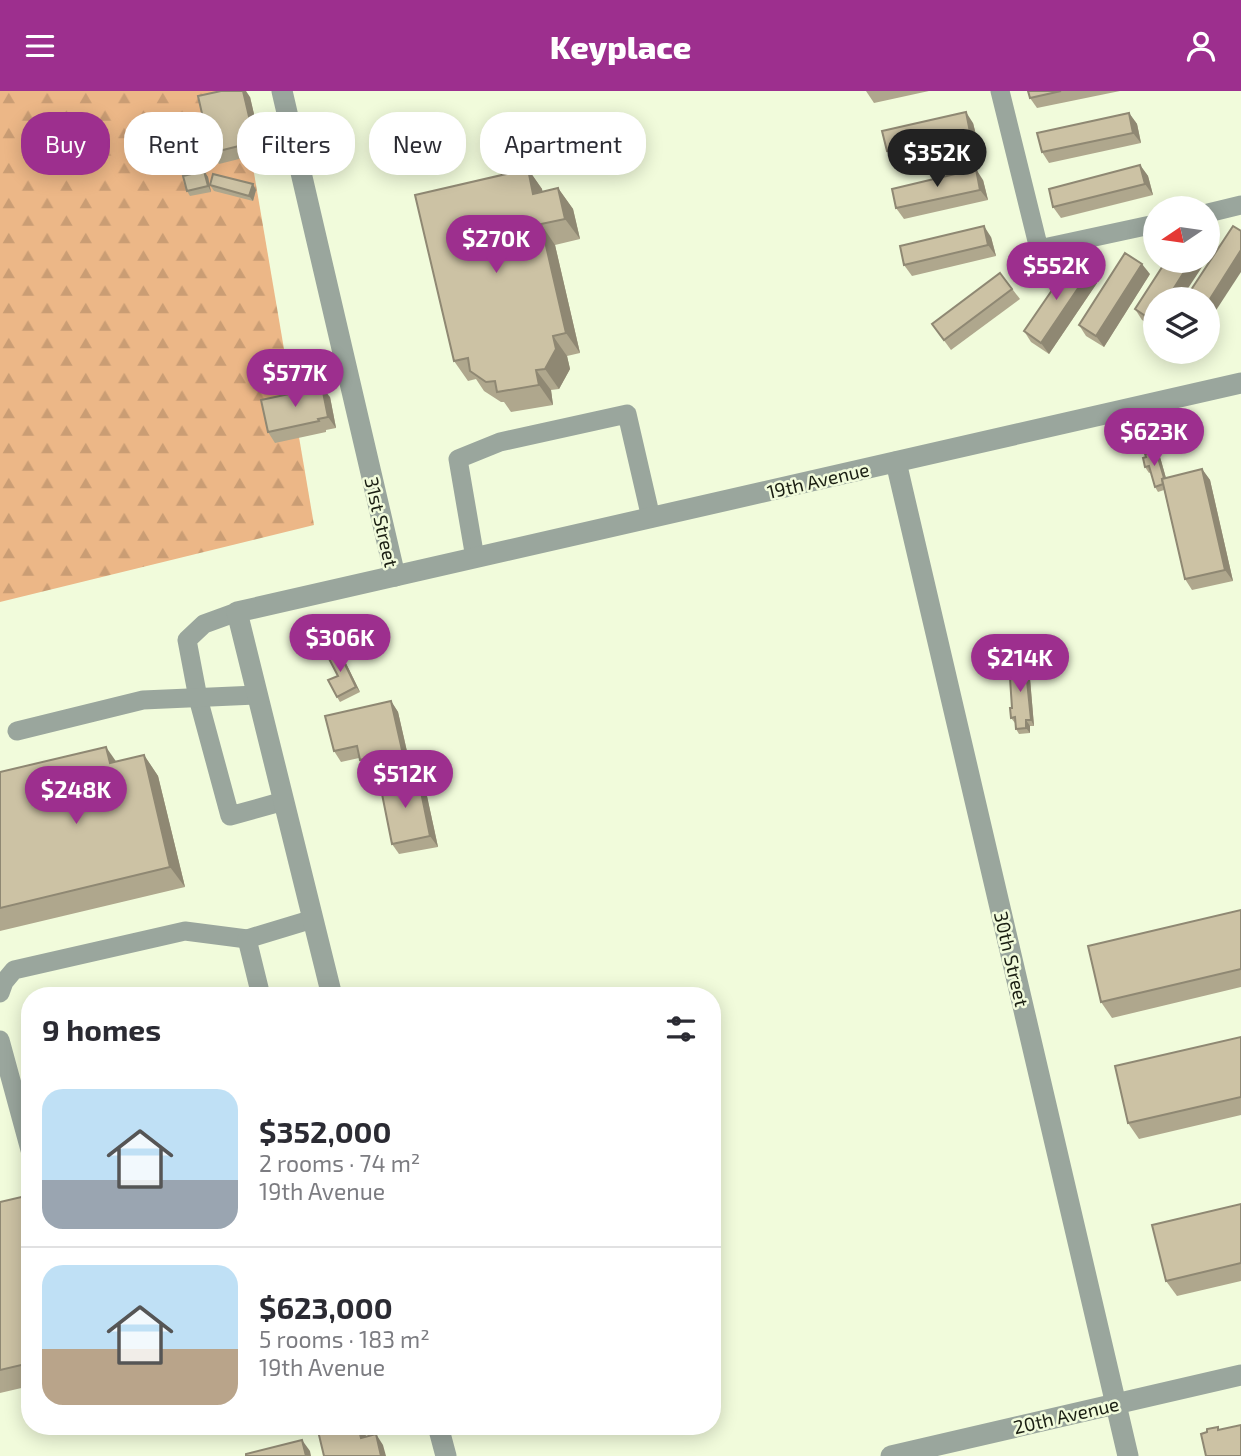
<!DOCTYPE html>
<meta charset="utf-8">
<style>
:root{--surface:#fff;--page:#f2f2f3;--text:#2b2b33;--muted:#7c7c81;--line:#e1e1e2;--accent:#9d2f8e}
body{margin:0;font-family:"Exo 2",sans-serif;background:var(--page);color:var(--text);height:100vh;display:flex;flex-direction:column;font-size:26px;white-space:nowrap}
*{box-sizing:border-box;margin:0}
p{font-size:23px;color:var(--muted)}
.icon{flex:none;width:38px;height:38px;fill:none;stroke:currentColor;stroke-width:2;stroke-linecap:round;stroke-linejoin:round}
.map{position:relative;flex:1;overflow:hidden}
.details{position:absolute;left:21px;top:896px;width:700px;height:448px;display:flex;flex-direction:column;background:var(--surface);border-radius:28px;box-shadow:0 4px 18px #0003}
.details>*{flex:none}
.top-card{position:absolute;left:21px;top:21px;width:700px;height:63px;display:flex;gap:14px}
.needle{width:46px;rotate:257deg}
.fabs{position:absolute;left:1143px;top:105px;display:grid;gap:14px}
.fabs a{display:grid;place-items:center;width:77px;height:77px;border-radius:50%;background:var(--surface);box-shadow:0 4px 18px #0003;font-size:35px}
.price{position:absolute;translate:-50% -60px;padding:0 16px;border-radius:24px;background:var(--accent);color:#fff;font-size:23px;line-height:46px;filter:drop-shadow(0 2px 4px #0008)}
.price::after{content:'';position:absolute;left:50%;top:42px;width:21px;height:16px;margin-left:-10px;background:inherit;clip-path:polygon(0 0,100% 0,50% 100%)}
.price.on{background:#222;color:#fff}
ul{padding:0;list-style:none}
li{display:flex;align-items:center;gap:21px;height:175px;padding:0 21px}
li+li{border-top:2px solid var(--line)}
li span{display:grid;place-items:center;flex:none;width:196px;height:140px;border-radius:21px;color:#555}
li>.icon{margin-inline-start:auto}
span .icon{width:84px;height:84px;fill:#fffc;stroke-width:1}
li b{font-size:30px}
h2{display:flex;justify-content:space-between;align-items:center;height:84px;padding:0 21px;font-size:30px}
.tag{padding:0 24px;border-radius:28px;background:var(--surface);box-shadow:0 4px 18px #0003;font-size:24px;line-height:63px}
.tag.on{background:var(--accent);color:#fff}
header{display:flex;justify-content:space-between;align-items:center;height:91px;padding:0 21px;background:var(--accent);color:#fff;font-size:32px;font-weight:800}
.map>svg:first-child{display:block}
.forest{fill:url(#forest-firs)}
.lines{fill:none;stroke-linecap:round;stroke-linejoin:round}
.lane{stroke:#9aa69d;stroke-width:19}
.street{stroke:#9aa69d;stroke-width:21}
.wall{fill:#afa78d}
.shaded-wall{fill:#8f8873}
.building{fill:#ccc2a4;stroke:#8f8873;stroke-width:2}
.labels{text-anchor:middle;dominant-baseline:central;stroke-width:5;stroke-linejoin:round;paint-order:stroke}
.street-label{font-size:19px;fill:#1a1e12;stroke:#f1fbdb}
</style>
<header><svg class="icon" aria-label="menu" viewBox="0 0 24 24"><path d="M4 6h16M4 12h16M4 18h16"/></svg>Keyplace<svg class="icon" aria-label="person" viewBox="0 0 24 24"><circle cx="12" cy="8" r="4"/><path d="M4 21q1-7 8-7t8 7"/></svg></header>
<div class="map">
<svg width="1241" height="1365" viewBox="0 0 1241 1365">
<defs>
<pattern id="forest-firs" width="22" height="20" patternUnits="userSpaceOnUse" patternTransform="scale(1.75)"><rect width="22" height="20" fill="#ecb787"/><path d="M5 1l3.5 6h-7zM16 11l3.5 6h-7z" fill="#ca9d74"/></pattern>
</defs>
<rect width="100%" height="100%" fill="#f1fbdb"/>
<!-- forest -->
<path class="forest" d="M0 0H240L314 434 0 511Z"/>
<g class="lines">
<!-- lane -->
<g class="lane">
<path d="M1000 0 1039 158 1155 133"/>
<path d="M1208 122 1241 114"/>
<path d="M475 467 458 368 500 351 627 323 651 427"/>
<path d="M237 521 204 533 187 549 198 607 230 725 284 710"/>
<path d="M17 640 143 609 258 604"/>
<path d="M0 902 4 891 14 879 185 840 247 848"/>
<path d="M261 905 247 848 313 828"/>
<path d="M0 949 30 1059"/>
</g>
<!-- street -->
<g class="street">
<path d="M282 0 395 485"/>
<path d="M896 371 1128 1365"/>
<path d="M332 905 237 521 1241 292"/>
<path d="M438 1335 446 1365"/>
<path d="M891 1365 1241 1284"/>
</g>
</g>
<!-- wall -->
<g class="wall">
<path d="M866 0H929L874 12Z"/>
<path d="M1028 0H1120L1037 17 1030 7Z"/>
<path d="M250 6 263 62 219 73 211 62Z"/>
<path d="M1129 22 1137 33 1141 52 1049 72 1042 61Z"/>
<path d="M973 32 978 52 894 70 887 60Z"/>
<path d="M1140 74 1148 85 1153 104 1061 127 1053 116Z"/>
<path d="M528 78 542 98V101L558 97 573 118 580 148 555 154 580 262 567 265 570 278 559 298 551 299 553 314 511 321 504 311H501L484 300 476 288 468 290 454 270Z"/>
<path d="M204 80 208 86 211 101 190 105 187 100Z"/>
<path d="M983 89 988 109 904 128 896 117Z"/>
<path d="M210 94 256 99 253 110 214 100Z"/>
<path d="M991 146 996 165 912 185 904 174Z"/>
<path d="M1089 181 1097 192 1049 263 1031 251 1024 240Z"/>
<path d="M1000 182 1020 208 951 259 932 233Z"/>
<path d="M1150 183 1104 256 1086 245 1079 234Z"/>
<path d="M1155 208V237L1142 229 1135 218Z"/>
<path d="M330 306 336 337 326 339V341L275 352 268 341Z"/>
<path d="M1160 366 1166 387 1202 378 1210 389 1233 490 1192 499 1185 488 1164 399 1158 401 1155 396 1151 381 1149 382 1145 376Z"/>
<path d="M341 562 360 601 340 611 337 606Z"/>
<path d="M1025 570 1029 576 1034 635H1030V642L1019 643 1016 638 1015 632 1011 627 1012 617Z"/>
<path d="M391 610 398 621 411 678 391 683 386 675 367 680 359 667 341 671 334 660Z"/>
<path d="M144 664 158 685 185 796 0 840V681L117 671Z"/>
<path d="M425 696 438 756 399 763 392 753Z"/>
<path d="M1241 819V896L1112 927 1101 911Z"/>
<path d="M1241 946V1024L1139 1048 1128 1032Z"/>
<path d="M30 1104V1295L0 1302V1111Z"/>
<path d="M1241 1113V1190L1177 1205 1166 1190Z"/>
</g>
<!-- shaded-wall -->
<g class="shaded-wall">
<path d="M243 0H246L250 6 263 62 255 51Z"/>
<path d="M966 21 973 32 978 52 970 41Z"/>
<path d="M1129 22 1137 33 1141 52 1133 42Z"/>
<path d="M1140 74 1148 85 1153 104 1145 93Z"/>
<path d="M528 78 542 98 548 123 533 103Z"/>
<path d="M976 78 983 89 988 109 980 99Z"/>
<path d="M204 80 208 86 211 101 208 95Z"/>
<path d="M253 93 256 99 253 110 249 105Z"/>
<path d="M558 97 573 118 580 148 565 128Z"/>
<path d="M541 133 555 154 580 262 566 242Z"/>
<path d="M984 135 991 146 996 165 988 154Z"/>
<path d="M1241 159V181L1211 227 1208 222V211Z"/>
<path d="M1191 170H1206L1181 208H1167Z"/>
<path d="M1142 173 1150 183 1104 256 1096 245Z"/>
<path d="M1089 181 1097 192 1049 263 1041 252Z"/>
<path d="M553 245 567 265 570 278 559 298 545 278Z"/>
<path d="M536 279 551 299 553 314 539 294Z"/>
<path d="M322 296 330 306 336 337 328 326Z"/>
<path d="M1156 360 1160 366 1169 398 1165 393Z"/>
<path d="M1202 378 1210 389 1233 490 1225 479Z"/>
<path d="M337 557 341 562 360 601 356 596Z"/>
<path d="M1025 570 1029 576 1034 635 1031 629Z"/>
<path d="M391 610 398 621 411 678 404 668Z"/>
<path d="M1026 629 1030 635V642L1026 637Z"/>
<path d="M106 656 120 676 110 672Z"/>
<path d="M144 664 158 685 185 796 170 776Z"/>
<path d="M418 686 425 696 438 756 430 745Z"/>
<path d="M358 1335H361L365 1341 369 1357 361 1347Z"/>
<path d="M376 1343 383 1354 386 1365H381Z"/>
<path d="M302 1349 310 1360 311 1365H306Z"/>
</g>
<!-- building -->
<g class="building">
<path d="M221 0H243L255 51 211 62 198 5Z"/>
<path d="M1028 0H1061L1030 7Z"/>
<path d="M966 21 970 41 887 60 882 40Z"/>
<path d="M1129 22 1133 42 1042 61 1037 42Z"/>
<path d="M1140 74 1145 93 1053 116 1049 98Z"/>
<path d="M528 78 533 103 558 97 565 128 541 133 566 242 553 245 556 258 545 278 536 279 539 294 497 301 495 290 486 291 470 280 468 267 454 270 415 104Z"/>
<path d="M976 78 980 99 896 117 892 98Z"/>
<path d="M204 80 208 95 187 100 183 85Z"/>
<path d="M213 83 253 93 249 105 210 94Z"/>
<path d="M984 135 988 154 904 174 900 155Z"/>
<path d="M1233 135 1241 140V159L1208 211V208H1191L1187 205Z"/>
<path d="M1125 162 1142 173 1096 245 1079 234Z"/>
<path d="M1072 170 1089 181 1041 252 1024 240Z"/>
<path d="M1166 170H1191L1167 208H1155V226L1153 230 1135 218Z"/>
<path d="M1000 182 1012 198 944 249 932 233Z"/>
<path d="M322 296 328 326 318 328 319 330 268 341 261 309Z"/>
<path d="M1156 360 1164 387 1162 388 1163 393 1155 396 1149 375 1145 376 1143 367 1146 366 1145 363Z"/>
<path d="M1202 378 1225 479 1185 488 1162 388Z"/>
<path d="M337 557 356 596 337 606 328 589 338 585 326 562Z"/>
<path d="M1025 570 1031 629H1026V637L1016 638 1015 626 1011 627 1010 617H1012L1009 572Z"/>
<path d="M391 610 404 668 384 672 382 664 360 669 357 655 334 660 325 625Z"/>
<path d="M106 656 110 672 144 664 170 776 0 817V681Z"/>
<path d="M418 686 430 745 392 753 380 693Z"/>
<path d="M1241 819V878L1101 911 1088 855Z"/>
<path d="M1241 946V1006L1128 1032 1115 975Z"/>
<path d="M30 1104V1272L0 1279V1111Z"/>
<path d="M1241 1113V1172L1166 1190 1152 1134Z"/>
<path d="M1241 1334V1365H1206L1201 1343 1207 1341V1338L1218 1336V1339Z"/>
<path d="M337 1335H358L361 1347 376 1343 381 1365H324L318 1340Z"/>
<path d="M302 1349 306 1365H246V1363Z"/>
</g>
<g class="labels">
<!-- street labels -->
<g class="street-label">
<text transform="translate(818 389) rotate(-13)">19th Avenue</text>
<text transform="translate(382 431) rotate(77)">31st Street</text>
<text transform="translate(1012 868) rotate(77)">30th Street</text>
<text transform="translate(1066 1324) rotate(-13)">20th Avenue</text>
</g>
</g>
</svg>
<div class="fabs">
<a><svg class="needle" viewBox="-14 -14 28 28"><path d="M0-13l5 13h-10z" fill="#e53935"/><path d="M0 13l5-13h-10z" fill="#7c7c81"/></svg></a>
<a><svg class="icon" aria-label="layers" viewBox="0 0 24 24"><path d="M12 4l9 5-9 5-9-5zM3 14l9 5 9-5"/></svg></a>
</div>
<b class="price on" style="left:937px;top:98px">$352K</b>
<b class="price" style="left:496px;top:184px">$270K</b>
<b class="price" style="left:1056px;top:211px">$552K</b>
<b class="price" style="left:295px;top:318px">$577K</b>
<b class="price" style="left:1154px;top:377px">$623K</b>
<b class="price" style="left:340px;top:583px">$306K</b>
<b class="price" style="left:1020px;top:603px">$214K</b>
<b class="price" style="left:405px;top:719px">$512K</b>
<b class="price" style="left:76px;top:735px">$248K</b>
<div class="top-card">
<a class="tag on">Buy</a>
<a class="tag">Rent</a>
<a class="tag">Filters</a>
<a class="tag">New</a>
<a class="tag">Apartment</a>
</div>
<section class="details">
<h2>9 homes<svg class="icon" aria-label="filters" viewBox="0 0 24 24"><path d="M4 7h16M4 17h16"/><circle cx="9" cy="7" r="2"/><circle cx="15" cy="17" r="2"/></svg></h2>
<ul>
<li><span style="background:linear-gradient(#bfe0f5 65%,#9aa5b1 0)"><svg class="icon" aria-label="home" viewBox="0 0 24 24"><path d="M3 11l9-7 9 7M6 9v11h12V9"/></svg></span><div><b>$352,000</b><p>2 rooms · 74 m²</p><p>19th Avenue</p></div></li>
<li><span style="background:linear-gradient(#bfe0f5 60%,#b9a48a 0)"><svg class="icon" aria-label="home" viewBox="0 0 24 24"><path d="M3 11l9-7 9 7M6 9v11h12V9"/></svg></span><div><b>$623,000</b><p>5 rooms · 183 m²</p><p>19th Avenue</p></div></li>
</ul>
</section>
</div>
